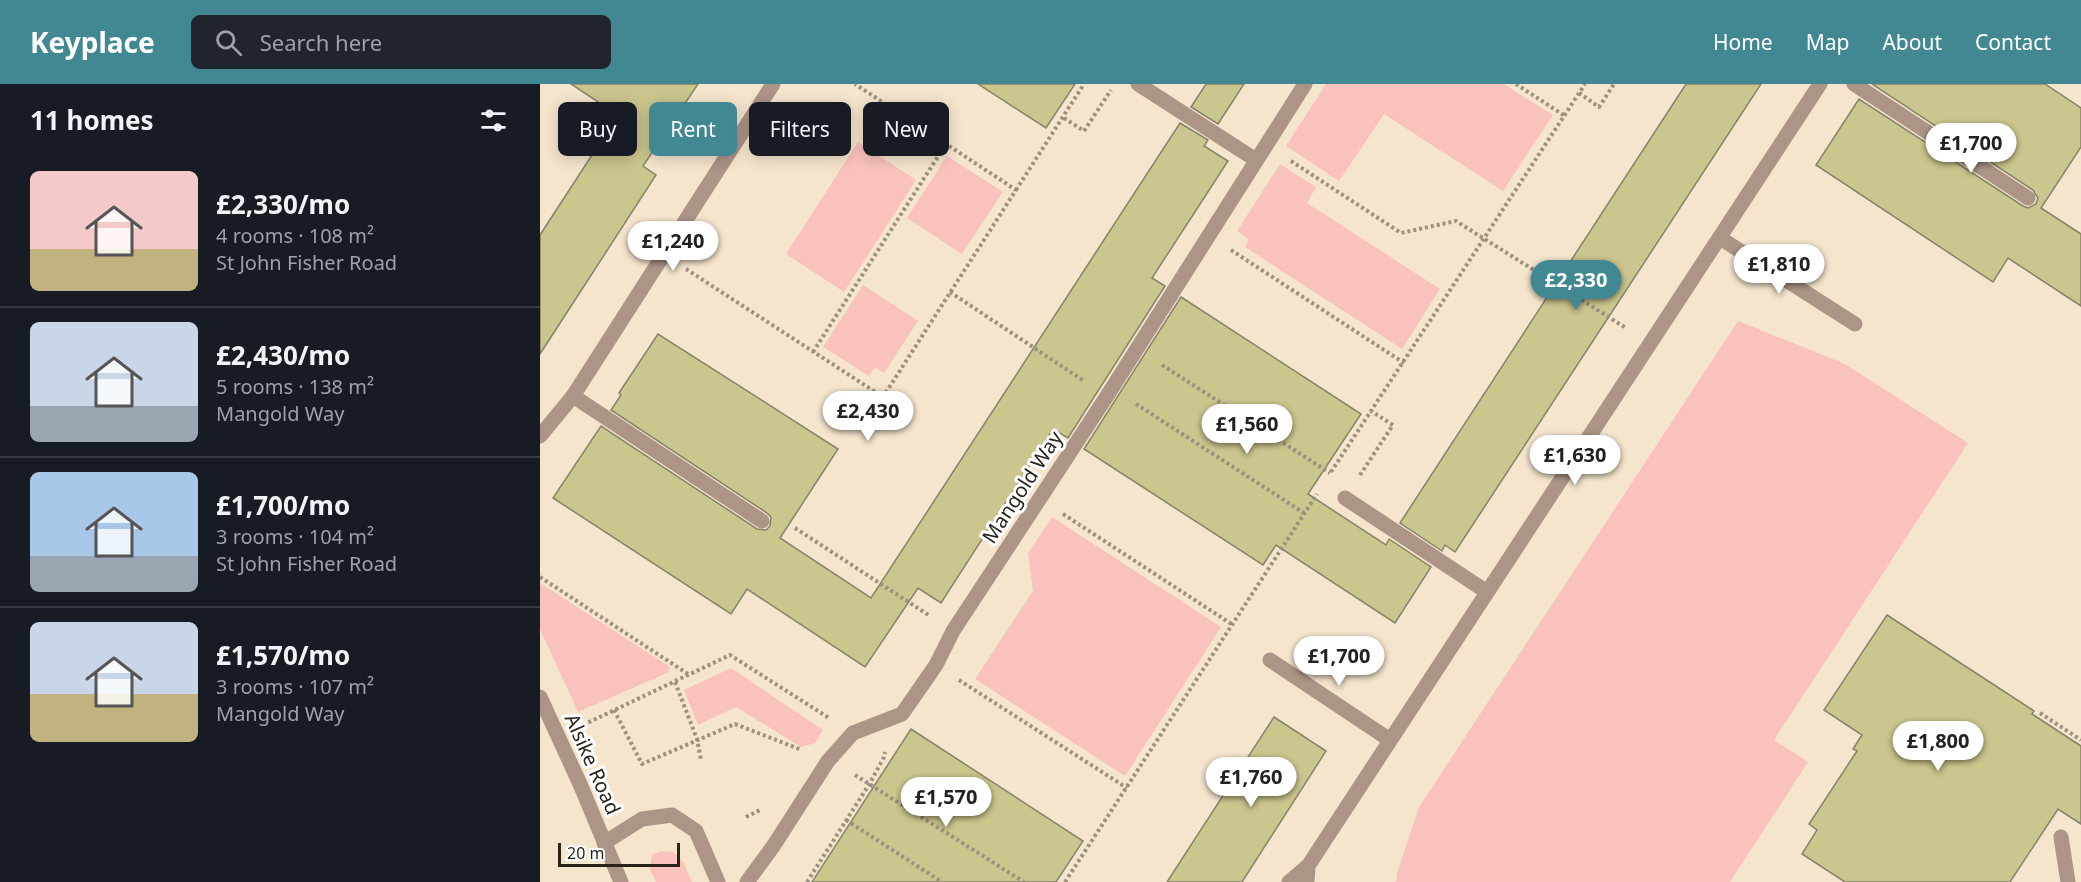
<!DOCTYPE html>
<meta charset="utf-8">
<style>
:root{--surface:#171b24;--page:#20242c;--text:#f1f3f6;--muted:#9ea1a6;--line:#363941;--accent:#428893}
body{margin:0;font-family:"Noto Sans",sans-serif;background:var(--page);color:var(--text);height:100vh;display:flex;flex-direction:column;font-size:22px;white-space:nowrap}
*{box-sizing:border-box;margin:0}
p{font-size:20px;color:var(--muted)}
.icon{flex:none;width:33px;height:33px;fill:none;stroke:currentColor;stroke-width:2;stroke-linecap:round;stroke-linejoin:round}
.map{position:relative;flex:1;overflow:hidden}
.drawer{display:flex;flex-direction:column;background:var(--surface);width:540px}
.drawer>*{flex:none}
.top-card{position:absolute;left:18px;top:18px;width:570px;height:54px;display:flex;gap:12px}
.scale{position:absolute;left:18px;bottom:15px;width:122px;box-sizing:border-box;padding-left:6px;border:3px solid #29231a;border-top:0;font-size:16px;line-height:21px;white-space:nowrap;color:#29231a;-webkit-text-stroke:4px #fff;paint-order:stroke}
.price{position:absolute;translate:-50% -51px;padding:0 14px;border-radius:21px;background:#fff;color:#222;font-size:20px;line-height:39px;filter:drop-shadow(0 2px 3px #0008)}
.price::after{content:'';position:absolute;left:50%;top:36px;width:18px;height:14px;margin-left:-9px;background:inherit;clip-path:polygon(0 0,100% 0,50% 100%)}
.price.on{background:var(--accent);color:#fff}
ul{padding:0;list-style:none}
li{display:flex;align-items:center;gap:18px;height:150px;padding:0 30px}
li+li{border-top:2px solid var(--line)}
li span{display:grid;place-items:center;flex:none;width:168px;height:120px;border-radius:9px;color:#555}
li>.icon{margin-inline-start:auto}
span .icon{width:72px;height:72px;fill:#fffc;stroke-width:1}
li b{font-size:26px}
h2{display:flex;justify-content:space-between;align-items:center;height:72px;padding:0 30px;font-size:26px}
.pill{padding:0 21px;border-radius:9px;background:var(--surface);box-shadow:0 3px 15px #0003;font-size:21px;line-height:54px}
.pill.on{background:var(--accent);color:#fff}
header{display:flex;align-items:center;gap:36px;box-sizing:border-box;height:84px;padding:0 30px;background:var(--accent);color:#fff}
header strong{font-size:28px}
nav{display:flex;gap:33px;margin-inline-start:auto;font-size:21px}
.search{width:420px;height:54px;background:var(--page);display:flex;align-items:center;gap:15px;box-sizing:border-box;padding:0 21px;border-radius:9px;color:var(--muted);font-size:22px}
main{display:flex;flex:1;min-height:0}
.map>svg:first-child{display:block}
.green{fill:#f9c2bd}
.building{fill:#cbc68d;stroke:#85836a;stroke-width:1.5}
.lines{fill:none;stroke-linecap:round;stroke-linejoin:round}
.path{stroke:#9c907e;stroke-width:4;stroke-dasharray:3 3;stroke-linecap:butt}
.minor{stroke:#ac9487;stroke-width:15}
.labels{text-anchor:middle;dominant-baseline:central;stroke-width:6;stroke-linejoin:round;paint-order:stroke}
.street-label{font-size:20px;fill:#29231a;stroke:#fff}
</style>
<header>
<strong>Keyplace</strong>
<div class="search"><svg class="icon" aria-label="search" viewBox="0 0 24 24"><circle cx="10" cy="10" r="6"/><path d="M15 15l6 6"/></svg>Search here</div>
<nav><a>Home</a><a>Map</a><a>About</a><a>Contact</a></nav>
</header>
<main>
<section class="drawer">
<h2>11 homes<svg class="icon" aria-label="filters" viewBox="0 0 24 24"><path d="M4 7h16M4 17h16"/><circle cx="9" cy="7" r="2"/><circle cx="15" cy="17" r="2"/></svg></h2>
<ul>
<li><span style="background:linear-gradient(#f6c9c9 65%,#c2b280 0)"><svg class="icon" aria-label="home" viewBox="0 0 24 24"><path d="M3 11l9-7 9 7M6 9v11h12V9"/></svg></span><div><b>£2,330/mo</b><p>4 rooms · 108 m²</p><p>St John Fisher Road</p></div></li>
<li><span style="background:linear-gradient(#c9d6e8 70%,#9aa5b1 0)"><svg class="icon" aria-label="home" viewBox="0 0 24 24"><path d="M3 11l9-7 9 7M6 9v11h12V9"/></svg></span><div><b>£2,430/mo</b><p>5 rooms · 138 m²</p><p>Mangold Way</p></div></li>
<li><span style="background:linear-gradient(#a9c7e8 70%,#9aa5b1 0)"><svg class="icon" aria-label="home" viewBox="0 0 24 24"><path d="M3 11l9-7 9 7M6 9v11h12V9"/></svg></span><div><b>£1,700/mo</b><p>3 rooms · 104 m²</p><p>St John Fisher Road</p></div></li>
<li><span style="background:linear-gradient(#c9d6e8 60%,#c2b280 0)"><svg class="icon" aria-label="home" viewBox="0 0 24 24"><path d="M3 11l9-7 9 7M6 9v11h12V9"/></svg></span><div><b>£1,570/mo</b><p>3 rooms · 107 m²</p><p>Mangold Way</p></div></li>
</ul>
</section>
<div class="map">
<svg width="1541" height="798" viewBox="0 0 1541 798">
<rect width="100%" height="100%" fill="#f6e5cd"/>
<!-- green -->
<g class="green">
<path d="M786 0H964L1013 31 963 107 844 30 799 97 746 62Z"/>
<path d="M318 58 376 96 304 208 246 170Z"/>
<path d="M407 72 463 108 422 170 367 134Z"/>
<path d="M740 80 776 103 767 119 900 205 862 265 705 163 709 155 697 147Z"/>
<path d="M323 201 378 237 344 289 335 283 329 292 283 263Z"/>
<path d="M1198 237 1305 280 1428 359 1234 656 1268 678 1190 798H856L857 789 879 723Z"/>
<path d="M512 433 681 543 585 692 435 595 493 507 488 469Z"/>
<path d="M0 499 130 583 129 588 38 628 0 545Z"/>
<path d="M191 584 283 646 275 659 261 663 196 623 158 641 144 606Z"/>
<path d="M121 767 133 768 144 779 152 798H116L110 786 112 771Z"/>
</g>
<!-- building -->
<g class="building">
<path d="M31 0H158L103 82 116 91 0 270V151L78 31Z"/>
<path d="M438 0H535L506 44Z"/>
<path d="M666 0H704L678 40 651 23Z"/>
<path d="M1146 0H1221L915 468 905 461 902 467 860 439Z"/>
<path d="M1332 0H1505L1541 24V63L1501 124 1541 150V222L1468 174 1453 198 1276 81 1319 15 1483 122 1488 124 1496 120 1498 114 1493 106Z"/>
<path d="M640 39 668 56 664 62 688 77 612 194 625 202 528 354 513 345 401 519 378 504 325 583 207 505 191 530 13 414 61 342 217 445 226 446 230 442 231 433 227 429 71 326 81 311 79 309 118 250 298 365 240 454 331 514Z"/>
<path d="M641 213 821 330 768 410 846 461 849 455 891 483 855 539 736 461 723 481 544 365Z"/>
<path d="M1347 531 1494 627 1492 630 1541 662V740L1518 725 1470 798H1305L1262 770 1277 746 1269 740 1317 667 1313 665 1322 651 1284 626Z"/>
<path d="M734 633 786 667 702 798H627Z"/>
<path d="M371 645 543 757 516 798H272Z"/>
</g>
<g class="lines">
<!-- path -->
<g class="path">
<path d="M976 0 1025 32"/>
<path d="M1039 9 1059 23 1074 0"/>
<path d="M524 34 544 47 571 6"/>
<path d="M751 77 861 149 916 137 1086 244"/>
<path d="M476 106 544 0"/>
<path d="M691 166 864 279"/>
<path d="M146 185 343 313 476 106 315 0"/>
<path d="M410 208 544 297"/>
<path d="M273 268 406 60"/>
<path d="M622 281 790 389"/>
<path d="M596 320 764 429"/>
<path d="M791 388 1045 0"/>
<path d="M820 391 853 341 831 327"/>
<path d="M523 430 693 541"/>
<path d="M255 444 390 532"/>
<path d="M0 493 148 590"/>
<path d="M419 596 587 704"/>
<path d="M135 598 157 655 161 676"/>
<path d="M74 626 102 680 195 640 262 666"/>
<path d="M1500 629 1541 656"/>
<path d="M43 641 190 571 289 634"/>
<path d="M315 691 484 798"/>
<path d="M206 733 220 726"/>
<path d="M306 736 402 798"/>
<path d="M267 798 330 699 344 673 345 668"/>
<path d="M525 798 777 410"/>
</g>
<!-- minor -->
<g class="minor">
<path d="M598 0 716 76"/>
<path d="M1314 0 1488 114"/>
<path d="M1180 154 1315 240"/>
<path d="M33 312 222 437"/>
<path d="M0 352 33 312 233 0"/>
<path d="M805 414 947 508"/>
<path d="M730 576 850 656"/>
<path d="M0 613 40 700 81 798"/>
<path d="M1521 753 1528 798"/>
<path d="M64 759 102 735 132 731 156 747 178 798"/>
<path d="M207 798 234 761 288 677 313 649 362 630 396 581 413 547 567 312 765 0"/>
<path d="M749 798 768 782"/>
<path d="M767 798 768 782 1280 0"/>
</g>
</g>
<g class="labels">
<!-- street labels -->
<g class="street-label">
<text transform="translate(482 403) rotate(-57)">Mangold Way</text>
<text transform="translate(53 680) rotate(66)">Alsike Road</text>
</g>
</g>
</svg>
<div class="scale">20 m</div>
<b class="price" style="left:1431px;top:90px">£1,700</b>
<b class="price" style="left:133px;top:188px">£1,240</b>
<b class="price" style="left:1239px;top:211px">£1,810</b>
<b class="price on" style="left:1036px;top:227px">£2,330</b>
<b class="price" style="left:328px;top:358px">£2,430</b>
<b class="price" style="left:707px;top:371px">£1,560</b>
<b class="price" style="left:1035px;top:402px">£1,630</b>
<b class="price" style="left:799px;top:603px">£1,700</b>
<b class="price" style="left:1398px;top:688px">£1,800</b>
<b class="price" style="left:711px;top:724px">£1,760</b>
<b class="price" style="left:406px;top:744px">£1,570</b>
<div class="top-card">
<a class="pill">Buy</a>
<a class="pill on">Rent</a>
<a class="pill">Filters</a>
<a class="pill">New</a>
</div>
</div>
</main>
